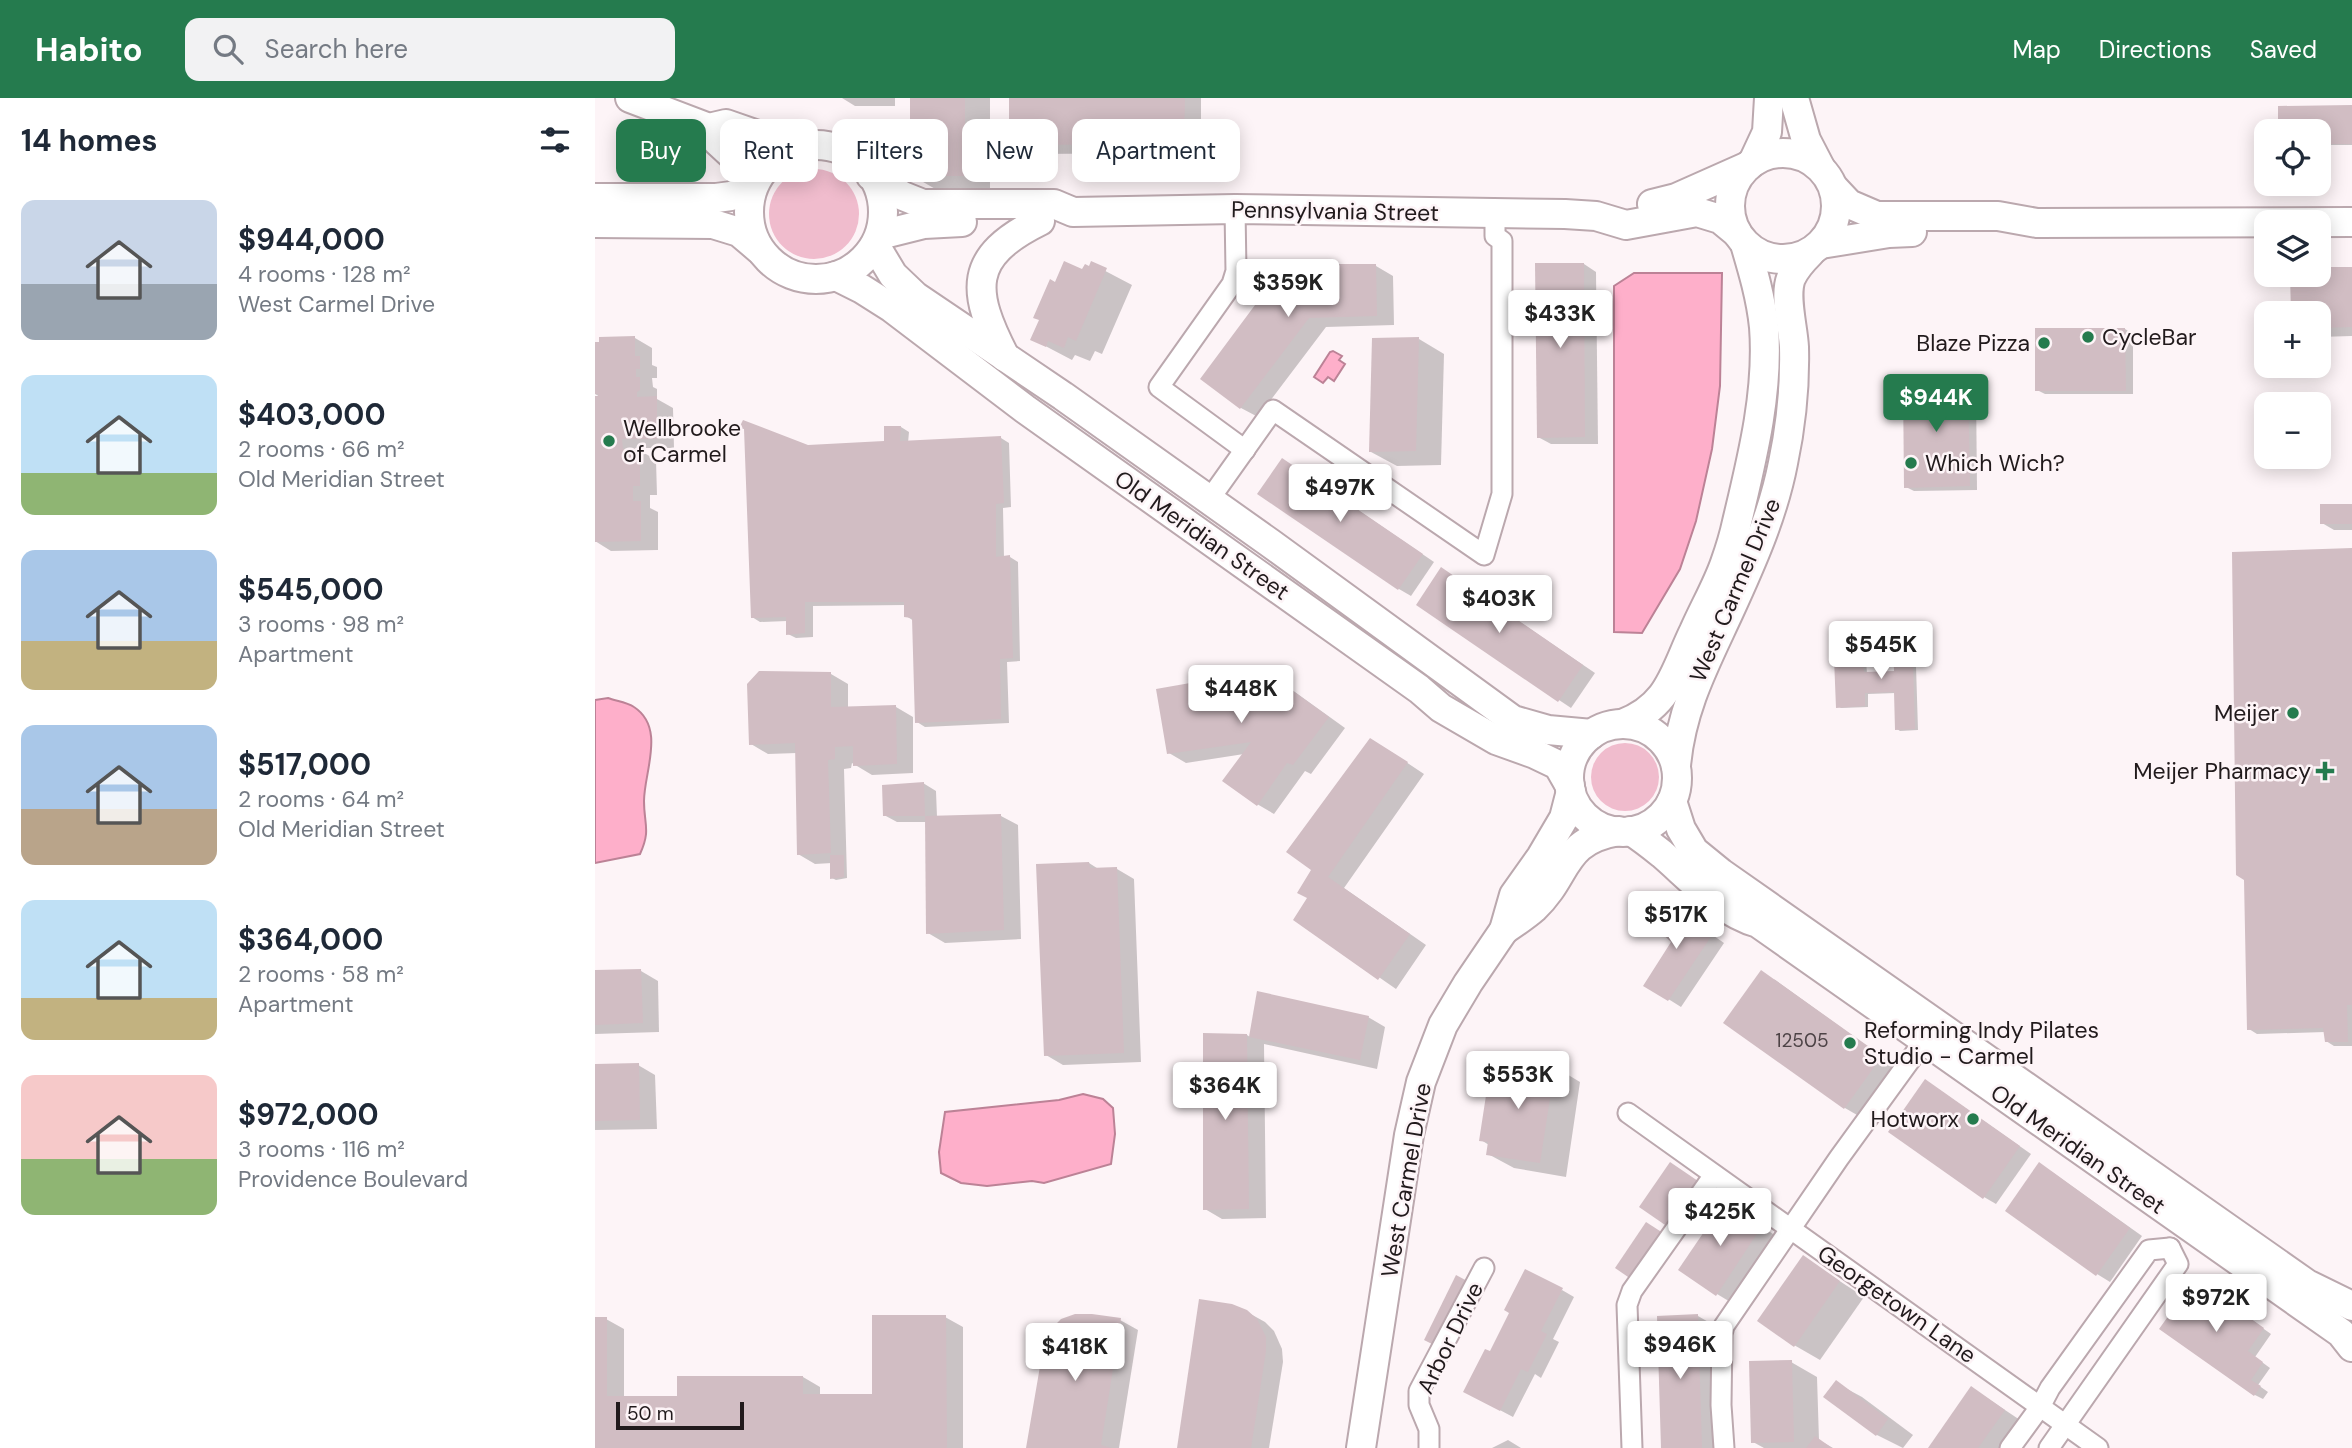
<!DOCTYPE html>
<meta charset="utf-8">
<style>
:root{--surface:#fff;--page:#f2f2f3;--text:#1f2937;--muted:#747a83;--accent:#257b4e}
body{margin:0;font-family:"DM Sans",sans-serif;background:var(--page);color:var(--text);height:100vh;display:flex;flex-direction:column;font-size:26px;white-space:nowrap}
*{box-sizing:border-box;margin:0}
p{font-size:23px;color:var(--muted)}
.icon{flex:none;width:38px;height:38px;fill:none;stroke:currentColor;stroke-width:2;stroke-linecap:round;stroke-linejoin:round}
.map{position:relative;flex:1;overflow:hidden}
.details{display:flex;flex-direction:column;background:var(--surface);width:595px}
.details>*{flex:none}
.hud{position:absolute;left:21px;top:21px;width:665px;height:63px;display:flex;gap:14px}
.buttons{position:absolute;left:1659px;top:21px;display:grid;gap:14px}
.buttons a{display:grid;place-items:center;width:77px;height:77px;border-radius:14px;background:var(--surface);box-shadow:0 4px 18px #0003;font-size:35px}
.scale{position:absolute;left:21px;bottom:18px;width:128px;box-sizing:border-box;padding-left:7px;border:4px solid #211a1c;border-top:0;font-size:19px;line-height:24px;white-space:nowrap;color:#211a1c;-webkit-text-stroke:5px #fdf4f7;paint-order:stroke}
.price{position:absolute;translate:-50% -60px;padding:0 16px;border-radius:7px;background:#fff;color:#222;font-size:23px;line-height:46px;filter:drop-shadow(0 2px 4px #0008)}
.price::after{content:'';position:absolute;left:50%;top:42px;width:21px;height:16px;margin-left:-10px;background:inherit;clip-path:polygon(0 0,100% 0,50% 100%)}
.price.current{background:var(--accent);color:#fff}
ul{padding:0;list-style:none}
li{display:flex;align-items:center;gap:21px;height:175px;padding:0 21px}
li span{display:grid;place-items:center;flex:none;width:196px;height:140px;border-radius:14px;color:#555}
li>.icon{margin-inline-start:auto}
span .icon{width:84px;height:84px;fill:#fffc;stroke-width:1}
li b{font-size:30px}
h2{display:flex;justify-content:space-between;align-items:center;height:84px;padding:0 21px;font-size:30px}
.chip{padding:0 24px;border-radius:14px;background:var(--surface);box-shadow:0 4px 18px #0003;font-size:24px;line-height:63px}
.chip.current{background:var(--accent);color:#fff}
header{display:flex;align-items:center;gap:42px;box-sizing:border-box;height:98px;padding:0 35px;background:var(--accent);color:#fff}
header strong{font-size:33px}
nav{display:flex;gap:38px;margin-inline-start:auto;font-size:24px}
.search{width:490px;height:63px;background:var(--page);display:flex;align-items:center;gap:18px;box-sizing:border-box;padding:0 24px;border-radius:14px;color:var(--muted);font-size:26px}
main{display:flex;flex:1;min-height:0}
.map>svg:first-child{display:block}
.green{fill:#f0bccd}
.water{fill:#feafca;stroke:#bc8296;stroke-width:2}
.shadow{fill:#0003}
.building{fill:#d1bdc3}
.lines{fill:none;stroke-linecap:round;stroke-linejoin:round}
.street-casing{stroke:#bba8ae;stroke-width:23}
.secondary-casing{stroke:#bba8ae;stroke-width:32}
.street{stroke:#fff;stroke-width:19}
.secondary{stroke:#fff;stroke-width:28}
.poi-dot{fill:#257b4e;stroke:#fdf4f7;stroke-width:2.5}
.labels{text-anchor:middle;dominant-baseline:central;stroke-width:5;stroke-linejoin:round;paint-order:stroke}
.number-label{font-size:19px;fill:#4d4346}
.street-label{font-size:23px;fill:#211a1c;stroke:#fdf4f7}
.poi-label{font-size:23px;fill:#211a1c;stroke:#fdf4f7;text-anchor:start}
</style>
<header>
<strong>Habito</strong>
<div class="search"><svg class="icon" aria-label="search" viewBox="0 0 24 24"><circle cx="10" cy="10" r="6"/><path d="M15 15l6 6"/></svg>Search here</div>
<nav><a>Map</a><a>Directions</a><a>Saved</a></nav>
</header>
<main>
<section class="details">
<h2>14 homes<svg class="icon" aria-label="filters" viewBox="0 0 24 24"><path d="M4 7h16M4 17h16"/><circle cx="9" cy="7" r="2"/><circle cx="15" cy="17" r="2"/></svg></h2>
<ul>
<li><span style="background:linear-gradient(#c9d6e8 60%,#9aa5b1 0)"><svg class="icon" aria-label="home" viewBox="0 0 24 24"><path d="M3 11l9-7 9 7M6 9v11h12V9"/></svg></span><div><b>$944,000</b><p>4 rooms · 128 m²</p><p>West Carmel Drive</p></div></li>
<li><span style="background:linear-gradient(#bfe0f5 70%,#8fb573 0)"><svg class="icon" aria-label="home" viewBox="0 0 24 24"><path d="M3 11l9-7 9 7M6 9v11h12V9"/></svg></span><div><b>$403,000</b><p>2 rooms · 66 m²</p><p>Old Meridian Street</p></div></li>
<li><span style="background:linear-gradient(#a9c7e8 65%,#c2b280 0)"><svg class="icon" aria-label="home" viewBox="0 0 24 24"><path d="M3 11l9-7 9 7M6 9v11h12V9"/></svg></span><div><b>$545,000</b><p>3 rooms · 98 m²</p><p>Apartment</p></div></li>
<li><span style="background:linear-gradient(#a9c7e8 60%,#b9a48a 0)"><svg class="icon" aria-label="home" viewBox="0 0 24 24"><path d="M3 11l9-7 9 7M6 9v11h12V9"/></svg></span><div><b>$517,000</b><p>2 rooms · 64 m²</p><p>Old Meridian Street</p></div></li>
<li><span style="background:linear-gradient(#bfe0f5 70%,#c2b280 0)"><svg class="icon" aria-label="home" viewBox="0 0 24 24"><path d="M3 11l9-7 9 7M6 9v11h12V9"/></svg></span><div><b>$364,000</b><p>2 rooms · 58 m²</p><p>Apartment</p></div></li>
<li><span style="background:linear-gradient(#f6c9c9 60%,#8fb573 0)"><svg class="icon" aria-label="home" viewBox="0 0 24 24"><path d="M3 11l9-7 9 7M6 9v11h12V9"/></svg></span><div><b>$972,000</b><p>3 rooms · 116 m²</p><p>Providence Boulevard</p></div></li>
</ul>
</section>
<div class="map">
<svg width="1757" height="1350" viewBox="0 0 1757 1350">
<rect width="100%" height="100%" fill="#fdf4f7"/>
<!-- green -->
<g class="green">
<circle cx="219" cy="116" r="45"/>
<circle cx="1030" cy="679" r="34"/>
</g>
<!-- water -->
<g class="water">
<path d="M1039 175H1127L1125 288 1117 351 1101 423 1085 471 1047 535 1019 534V188Z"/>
<path d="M738 253 747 258 744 262 750 266 739 283 733 279 728 285 719 279 735 254Z"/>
<path d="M13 600C21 603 32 604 39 609 71 630 49 674 49 703 49 727 56 732 45 756L0 765V602Z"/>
<path d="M488 996 508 1001 518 1010 520 1036 516 1066 449 1085 437 1083 392 1088 366 1085 346 1075 344 1054 350 1014 464 1002Z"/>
</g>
<!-- shadow -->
<g class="shadow">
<path d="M247 0H300V8H260Z"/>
<path d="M316 0H395V92H342L316 77Z"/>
<path d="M416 0H606V55L433 56 416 46Z"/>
<path d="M1757 9V47H1724V33H1685L1684 10Z"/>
<path d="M497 166 537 187 507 256 500 253 495 263 480 257 477 262 437 241 461 186 495 171Z"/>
<path d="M989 166 1001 174 1003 346H956L943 339Z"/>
<path d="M781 168 798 178 799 227 731 229 663 319 646 310 607 280Z"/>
<path d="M1757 170V238L1724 239V215H1698L1697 177H1724V171Z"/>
<path d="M1530 231 1538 236V296H1450L1442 292Z"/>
<path d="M40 240 57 250V267L62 269V280H57L58 289 62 291V301L78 310 79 350H41L61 362 62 397H55V410L63 414V452L16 453 0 443V300H7L0 296V260Z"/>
<path d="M824 241 849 256 846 367 802 368 776 354Z"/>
<path d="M1373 284 1381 289 1382 392 1319 393 1311 389Z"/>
<path d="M306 329 314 334 313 345 406 340 414 345 416 409 408 410 409 460 415 459 423 464 425 563 412 564 414 625 330 629 322 624 319 523 311 518V507L218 508V539L201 540 193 536 192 523 165 524 157 519 213 349 290 344Z"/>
<path d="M700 369 839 464 816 498 804 491Z"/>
<path d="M1757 408V432H1739L1727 425Z"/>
<path d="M1757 452V948H1739L1731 943 1730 934 1662 936 1654 931Z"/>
<path d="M859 479 1000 575 976 610 964 602Z"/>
<path d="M1316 533 1320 535 1323 632 1305 633 1302 631 1301 595 1273 596V609L1246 610 1243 608 1268 561 1271 563 1272 575 1301 574Z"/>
<path d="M236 576 253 586V610L301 609 318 619V675L277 677 257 665 256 670 249 671 252 780 241 782 237 780V765L220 766 203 756 202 655 173 656 156 646Z"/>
<path d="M686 584 750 630 716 676 710 673 679 716 662 706 649 656 591 665 574 655Z"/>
<path d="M793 652 829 676 749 790 831 847 801 891 700 821 714 800Z"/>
<path d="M328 685 341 693 342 719 406 718 423 727 426 841 350 845 333 835 332 724H302L289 717Z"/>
<path d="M494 765 505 772 522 771 539 781 546 964 468 967 451 957Z"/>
<path d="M1075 807 1129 845 1086 909 1051 887 1079 843Z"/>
<path d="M46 873 63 883 64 934 0 936V874Z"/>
<path d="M1179 881 1298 967 1262 1017 1250 1010Z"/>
<path d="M773 919 790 929 782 971 669 946 671 1120 627 1121 610 1111 652 937 655 939Z"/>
<path d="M43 967 60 977 62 1031 0 1032V968Z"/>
<path d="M960 969 985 984 971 1079 919 1070 893 1056 894 1047 886 1042 905 994Z"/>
<path d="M1343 991 1436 1056 1401 1106 1389 1099Z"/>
<path d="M1457 1074 1547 1138 1515 1184 1502 1176Z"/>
<path d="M1130 1105 1192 1145 1147 1211 1122 1196Z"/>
<path d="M1208 1159 1269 1199 1225 1262 1199 1247Z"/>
<path d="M1608 1188 1676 1236 1660 1259 1675 1270 1663 1287 1673 1294 1668 1301 1660 1297Z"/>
<path d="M967 1192 979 1199 958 1241 964 1244 946 1280 940 1276 918 1319 882 1300 895 1256Z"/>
<path d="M652 1214 670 1224 679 1233 687 1251 688 1264 674 1350H584Z"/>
<path d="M1103 1218 1129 1233 1132 1350H1067Z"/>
<path d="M350 1219 368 1229V1350H0V1221H11L29 1231V1300L84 1299 208 1279 225 1289V1297H279Z"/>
<path d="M525 1222 543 1232 524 1350H432Z"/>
<path d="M1196 1264 1222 1279 1224 1342 1238 1350H1169L1158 1344Z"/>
<path d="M1241 1285 1267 1299 1318 1337 1308 1350 1282 1337Z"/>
<path d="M1377 1290 1434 1328 1419 1350H1335Z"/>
<path d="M913 1342 926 1350H897Z"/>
</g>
<!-- building -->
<g class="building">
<rect x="315" y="0" width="55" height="78"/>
<path d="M414 0H590L589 46 414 47Z"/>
<path d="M1757 7V46H1724V33H1683V8Z"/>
<path d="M469 163 487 171 490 166 494 168 496 163 512 170 481 243 473 239 469 250 453 243 451 249 435 242 444 222 438 220 455 181 460 184Z"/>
<path d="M940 165H989L990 339 942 340Z"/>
<path d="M661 166H781L782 218 714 220 645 311 605 281 663 203Z"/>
<path d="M1724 169H1757V229L1724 230V215H1696L1695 177H1724Z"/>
<path d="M1440 230H1530L1531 293H1440Z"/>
<path d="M40 238V258H45V271H41V279H45V292L42 294V299L62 298V341H27L28 351 45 350V388H38V403H46V443L0 444V298H3V296H0V244H4V239Z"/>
<path d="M824 239 821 353 774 354 777 240Z"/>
<path d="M1373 282 1375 388 1309 390 1308 284Z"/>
<path d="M148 322 213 347 289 343V328H306L305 343 406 338 409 405 401 406V459L415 457 418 560 405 561 406 621 320 625 317 520 309 519V504H210V535L191 537V519L156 520 149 331 144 330Z"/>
<path d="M687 360 828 456 803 492 662 396Z"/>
<rect x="1725" y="406" width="32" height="20"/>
<path d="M1757 450V907H1752L1753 944H1730L1728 930 1652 932 1649 782 1641 777 1637 454Z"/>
<path d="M846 469 988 567 963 604 821 507Z"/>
<path d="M1317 531 1320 631 1300 632 1299 594 1270 595V608L1241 610 1239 560 1268 559 1269 574 1299 573 1297 532Z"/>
<path d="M669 572 734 619 698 667 692 665 662 708 627 683 656 644 572 656 561 591Z"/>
<path d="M164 573 236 574V609L301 607 302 666 258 668V648L240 649V661L233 662 236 755 202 757 200 645 154 647 152 586Z"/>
<path d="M775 640 813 664 733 779 815 836 783 882 698 822 712 800 702 795 716 772 691 754Z"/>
<path d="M329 684 330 718H288L287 687Z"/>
<path d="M406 716 409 832 331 836 330 718Z"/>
<path d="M235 757H249V779L235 781Z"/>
<path d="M494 764 495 770 522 769 529 955 449 958 441 766Z"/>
<path d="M1075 805 1117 837 1073 903 1048 888 1076 844 1059 828Z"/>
<path d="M46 871 48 925 0 927V872Z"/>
<path d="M1166 872 1287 958 1249 1011 1128 925Z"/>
<path d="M662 893 774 918 765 962 654 939Z"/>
<path d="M608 935 652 936 654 1111 608 1112Z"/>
<path d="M909 959 960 968 945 1065 891 1057 893 1044 884 1043 892 991 903 992Z"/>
<path d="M44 965 45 1022 0 1023V966Z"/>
<path d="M1330 981 1425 1048 1388 1101 1293 1034Z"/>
<path d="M1075 1064 1103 1083 1073 1129 1044 1109Z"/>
<path d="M1444 1064 1535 1130 1501 1178 1410 1113Z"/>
<path d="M1130 1103 1167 1128 1121 1198 1083 1172Z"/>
<path d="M1051 1124 1068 1135 1036 1181 1020 1170Z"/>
<path d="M1208 1157 1245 1183 1199 1249 1162 1223Z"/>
<path d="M930 1171 968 1190 946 1233 952 1236 933 1274 926 1271 905 1313 868 1294 890 1251 895 1253 914 1215 909 1212Z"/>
<path d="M861 1177 876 1185 843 1249 829 1242Z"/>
<path d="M1600 1181 1669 1230 1653 1253 1668 1264 1656 1282 1666 1288 1659 1298 1564 1231Z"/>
<path d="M604 1201 637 1206 652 1212 662 1221 671 1239V1253L656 1350H582Z"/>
<path d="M480 1216H497L526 1220 506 1347 517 1350H431L449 1245 455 1232 466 1221Z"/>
<path d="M1103 1216 1107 1350H1066L1062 1218Z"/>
<path d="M277 1217H351L352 1350H0V1219H12V1298H82V1278H208V1296H277Z"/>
<path d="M1197 1262 1199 1344 1156 1345 1154 1263Z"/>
<path d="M1241 1282 1293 1321 1281 1338 1228 1299Z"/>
<path d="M1376 1288 1410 1312 1383 1350H1333Z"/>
<path d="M1220 1338 1237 1350H1211Z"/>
</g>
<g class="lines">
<!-- street casing -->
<g class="street-casing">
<g id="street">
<path d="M640 111 641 173 637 186 564 289 650 352"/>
<path d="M614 402 678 312 889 457 907 396V143L900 138V115"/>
<path d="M1033 1015 1503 1350"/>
<path d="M834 1350V1331L824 1307V1293L889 1170"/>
<path d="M1037 1350 1032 1207 1037 1193 1119 1077"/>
<path d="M1129 1350 1126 1307 1127 1236 1129 1228 1244 1060 1329 943"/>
<path d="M1415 1350 1445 1309 1455 1290 1554 1152 1575 1150"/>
<path d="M1454 1350 1583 1166 1575 1150"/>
</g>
</g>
<!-- secondary casing -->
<g class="secondary-casing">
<g id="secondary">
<path d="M35 0 114 30 131 26 200 50"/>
<path d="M1199 0 1211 42 1225 69"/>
<path d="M114 30 122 43 162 80"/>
<circle cx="221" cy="114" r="67"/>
<circle cx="1188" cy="108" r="53"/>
<path d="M1158 64 1172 34 1174 0"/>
<path d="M276 78 308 98 328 106H459L478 114 640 111 970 116 1001 118 1031 127 1102 114 1125 121 1142 135"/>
<path d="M1239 90 1254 106 1282 118H1403L1442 125 1757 124"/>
<path d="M0 100H121L136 98 158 89"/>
<path d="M1057 106 1081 100 1153 68"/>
<path d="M0 125 118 126 144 134 164 151"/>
<path d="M285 137 329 126 367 124"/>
<path d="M1226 146 1294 135 1317 134"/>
<path d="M280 147 298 177 320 198 468 298 675 445 918 622 953 632 997 636"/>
<path d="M241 178 267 191 297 210 430 311 824 591 846 610 901 642 940 656 963 667 975 688"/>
<path d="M410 259C376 193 372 159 445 123"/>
<path d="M1027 626C1075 608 1079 574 1099 533 1109 510 1122 488 1130 465 1135 451 1139 438 1142 424 1157 361 1174 294 1169 229 1166 200 1158 173 1150 146"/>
<circle cx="1028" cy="680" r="54"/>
<path d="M1081 668C1086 610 1110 566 1134 514 1156 466 1178 417 1188 365 1196 327 1200 287 1199 249 1198 229 1189 198 1196 180 1200 171 1208 162 1215 155"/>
<path d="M1077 703 1086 731 1099 753 1126 775 1712 1186 1757 1208"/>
<path d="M1036 733C1047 740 1057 748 1067 756 1096 781 1125 814 1163 825L1746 1235 1757 1249"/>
<path d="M909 832C919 825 930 818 939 810 975 776 965 743 1024 733"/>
<path d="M766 1350 814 1037 826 984 848 927 873 885 909 832 919 797 946 759 969 720 976 693"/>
</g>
</g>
<!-- street -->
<use href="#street" class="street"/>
<!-- secondary -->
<use href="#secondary" class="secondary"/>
</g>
<!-- markers -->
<g class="poi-dot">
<circle cx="1493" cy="239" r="7"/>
<circle cx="1449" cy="245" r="7"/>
<circle cx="14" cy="343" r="7"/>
<circle cx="1316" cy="365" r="7"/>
<circle cx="1698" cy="615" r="7"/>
<path d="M1726.5 662.5h7v7h7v7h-7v7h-7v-7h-7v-7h7z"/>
<circle cx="1255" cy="945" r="7"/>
<circle cx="1378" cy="1021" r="7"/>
</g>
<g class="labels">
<!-- number labels -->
<g class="number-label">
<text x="1207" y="942">12505</text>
</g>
<!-- street labels -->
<g class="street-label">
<text transform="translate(740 113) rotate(1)">Pennsylvania Street</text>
<text transform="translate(607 437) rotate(35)">Old Meridian Street</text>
<text transform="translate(1140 492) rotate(-67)">West Carmel Drive</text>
<text transform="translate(1483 1051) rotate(35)">Old Meridian Street</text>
<text transform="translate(811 1082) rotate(-80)">West Carmel Drive</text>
<text transform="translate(1302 1206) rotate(35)">Georgetown Lane</text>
<text transform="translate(855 1240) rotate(-64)">Arbor Drive</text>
</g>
<!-- poi labels -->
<g class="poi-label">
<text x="1507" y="239">CycleBar</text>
<text x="1435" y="245" text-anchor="end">Blaze Pizza</text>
<text x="28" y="330">Wellbrooke<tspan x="28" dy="26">of Carmel</tspan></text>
<text x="1330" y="365">Which Wich?</text>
<text x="1684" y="615" text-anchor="end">Meijer</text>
<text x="1716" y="673" text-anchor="end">Meijer Pharmacy</text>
<text x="1269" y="932">Reforming Indy Pilates<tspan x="1269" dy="26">Studio - Carmel</tspan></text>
<text x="1364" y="1021" text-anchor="end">Hotworx</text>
</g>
</g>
</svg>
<div class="buttons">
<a><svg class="icon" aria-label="locate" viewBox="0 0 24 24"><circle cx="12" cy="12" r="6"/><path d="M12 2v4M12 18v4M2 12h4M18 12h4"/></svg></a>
<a><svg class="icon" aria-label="layers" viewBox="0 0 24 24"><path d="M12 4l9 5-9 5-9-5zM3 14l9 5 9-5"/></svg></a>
<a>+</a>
<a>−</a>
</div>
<div class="scale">50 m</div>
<b class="price" style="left:693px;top:221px">$359K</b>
<b class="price" style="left:965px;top:252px">$433K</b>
<b class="price current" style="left:1341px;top:336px">$944K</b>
<b class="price" style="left:745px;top:426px">$497K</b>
<b class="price" style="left:904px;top:537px">$403K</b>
<b class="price" style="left:1286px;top:583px">$545K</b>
<b class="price" style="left:646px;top:627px">$448K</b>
<b class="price" style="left:1081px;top:853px">$517K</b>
<b class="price" style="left:923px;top:1013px">$553K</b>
<b class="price" style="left:630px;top:1024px">$364K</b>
<b class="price" style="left:1125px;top:1150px">$425K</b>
<b class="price" style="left:1621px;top:1236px">$972K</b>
<b class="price" style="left:1085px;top:1283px">$946K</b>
<b class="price" style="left:480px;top:1285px">$418K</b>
<div class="hud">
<a class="chip current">Buy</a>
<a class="chip">Rent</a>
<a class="chip">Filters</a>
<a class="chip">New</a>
<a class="chip">Apartment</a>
</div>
</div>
</main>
